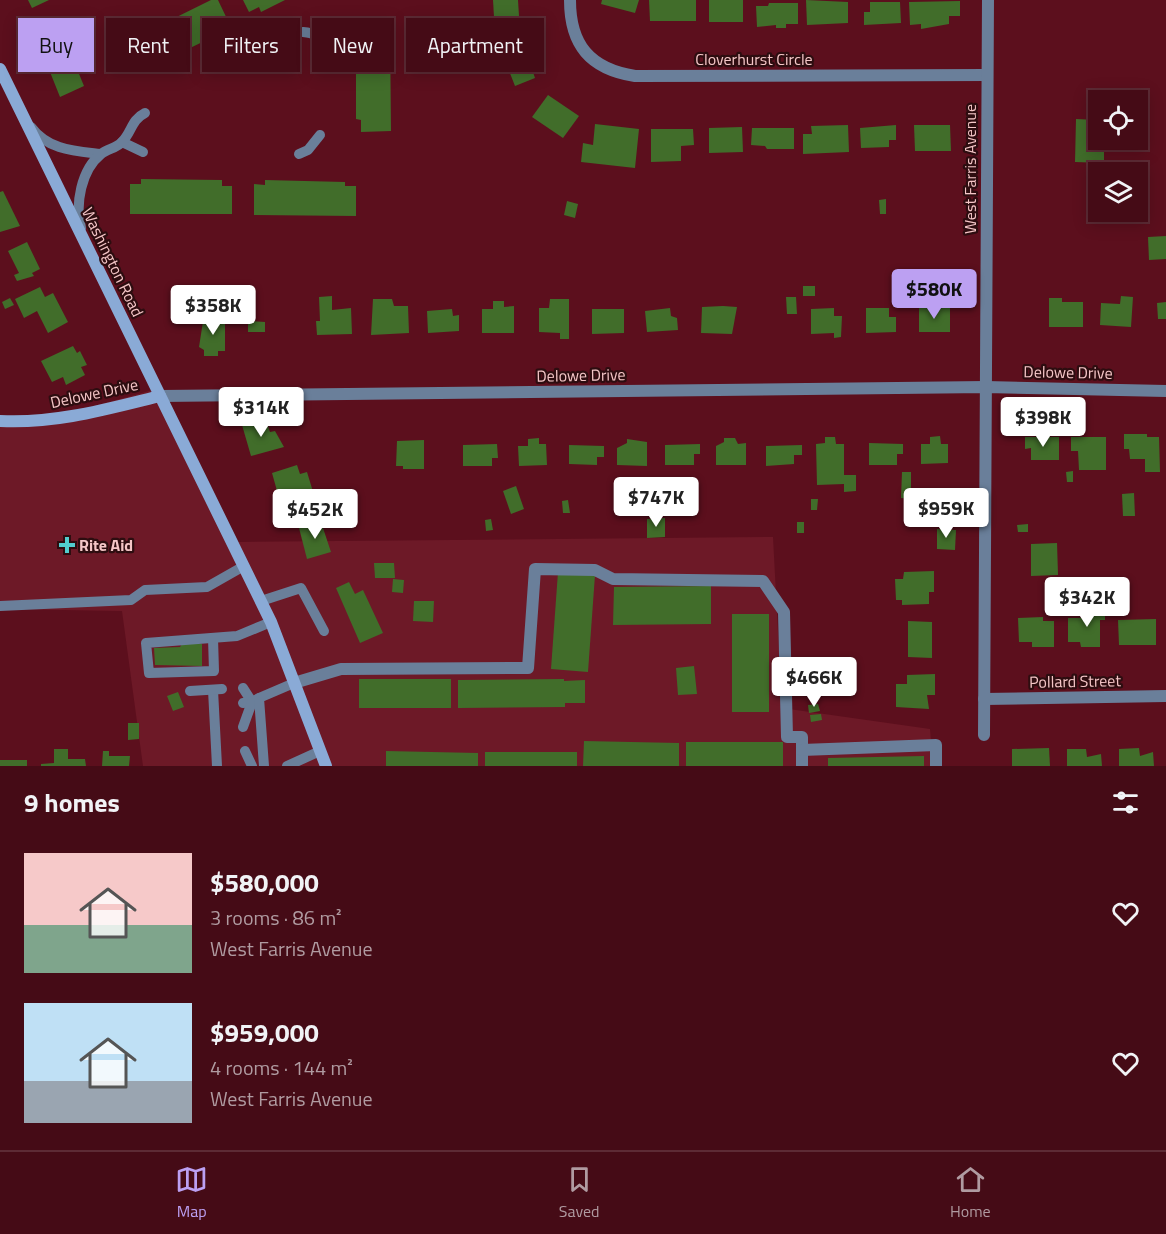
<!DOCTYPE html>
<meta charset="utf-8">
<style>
:root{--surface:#450b16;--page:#4f1923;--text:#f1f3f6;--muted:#b09ba1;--line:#5d2b35;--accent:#bca0f2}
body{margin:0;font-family:"Titillium Web",sans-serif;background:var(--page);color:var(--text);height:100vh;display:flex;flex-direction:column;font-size:22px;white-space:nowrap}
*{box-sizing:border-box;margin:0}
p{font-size:20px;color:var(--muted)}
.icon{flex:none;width:33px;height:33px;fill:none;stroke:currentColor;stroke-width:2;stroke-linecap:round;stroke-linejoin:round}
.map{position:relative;height:766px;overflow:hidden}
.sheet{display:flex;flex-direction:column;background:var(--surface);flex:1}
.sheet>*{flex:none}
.hud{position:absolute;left:18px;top:18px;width:600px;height:54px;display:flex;gap:12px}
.buttons{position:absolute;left:1088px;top:90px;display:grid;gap:12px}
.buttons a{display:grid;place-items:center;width:60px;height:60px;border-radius:0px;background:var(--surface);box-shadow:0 3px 15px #0003,0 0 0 2px var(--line);font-size:30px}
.price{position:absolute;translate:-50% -51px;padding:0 14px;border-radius:6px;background:#fff;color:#222;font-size:20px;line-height:39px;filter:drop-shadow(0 2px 3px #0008)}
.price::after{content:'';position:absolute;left:50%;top:36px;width:18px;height:14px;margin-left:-9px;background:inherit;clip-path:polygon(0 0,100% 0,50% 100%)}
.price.selected{background:var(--accent);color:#111}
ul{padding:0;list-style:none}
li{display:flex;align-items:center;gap:18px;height:150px;padding:0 24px}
li span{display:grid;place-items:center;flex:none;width:168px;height:120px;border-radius:0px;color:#555}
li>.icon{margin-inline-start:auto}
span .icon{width:72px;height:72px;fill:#fffc;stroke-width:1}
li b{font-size:26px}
h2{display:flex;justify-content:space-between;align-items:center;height:72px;padding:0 24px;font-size:26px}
.chip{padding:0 21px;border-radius:0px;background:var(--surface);box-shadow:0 3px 15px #0003,0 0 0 2px var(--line);font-size:21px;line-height:54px}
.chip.selected{background:var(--accent);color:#111}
.dock{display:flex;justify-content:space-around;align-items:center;height:84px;border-top:2px solid var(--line);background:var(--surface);font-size:16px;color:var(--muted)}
.dock a{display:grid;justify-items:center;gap:3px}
.dock .selected{color:var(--accent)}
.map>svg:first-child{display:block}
.built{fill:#6d1927}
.building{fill:#416d2a}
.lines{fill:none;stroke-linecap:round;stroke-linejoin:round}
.lane{stroke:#6a7f9a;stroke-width:10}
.street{stroke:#6a7f9a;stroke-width:12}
.secondary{stroke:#8aaad6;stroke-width:12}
.poi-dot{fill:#52cdce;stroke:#2d0d10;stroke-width:2}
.labels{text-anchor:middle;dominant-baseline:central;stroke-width:4.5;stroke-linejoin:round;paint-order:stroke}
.street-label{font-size:16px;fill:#f5c6c7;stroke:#2d0d10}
.poi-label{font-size:16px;font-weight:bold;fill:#f5c6c7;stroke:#2d0d10;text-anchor:start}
</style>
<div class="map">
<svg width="1166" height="766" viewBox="0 0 1166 766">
<rect width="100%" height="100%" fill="#5c0f1d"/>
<!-- built -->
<path class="built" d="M160 388 238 542 773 537 782 708 930 729 933 766H143L122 611 0 609V421L32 423Z"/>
<!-- building -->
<g class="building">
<path d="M28 0H49L32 8Z"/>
<path d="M211 0H218L229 23 221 27 223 32 151 67 148 62 138 68 126 42Z"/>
<path d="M243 0H285L261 12 259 7 249 12Z"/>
<path d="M493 0H518L519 16 494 17Z"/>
<path d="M602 0H639L635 13 601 4Z"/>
<path d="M649 0H696V21H650Z"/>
<rect x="709" y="0" width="34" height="22"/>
<path d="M806 0 848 2V23L807 25Z"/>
<path d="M960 1V16H949V24L921 29V24L910 25 909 2Z"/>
<path d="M870 2H900L901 23 864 25V12H870Z"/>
<path d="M769 3H798V24H786V28H776V25L757 27 756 6H768Z"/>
<path d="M390 30 391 131 361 132V120L356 119V43H362L361 31Z"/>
<path d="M521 37 535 78 515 86 504 58 507 57 503 45Z"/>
<path d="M70 52 84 86 60 97 46 62Z"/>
<path d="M548 95 579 116 563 138 532 117Z"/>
<path d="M1076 119 1098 120V140H1104V163L1075 162Z"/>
<path d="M595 124 639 129 635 168 581 162 583 143 593 145Z"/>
<path d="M848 125 849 152 803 154V134H812L811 126Z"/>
<path d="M896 125V140H889V147L861 148 860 128Z"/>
<path d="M914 125H950L951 151H915Z"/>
<path d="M742 127 743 152 709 153V128Z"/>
<path d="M752 128H794V149H767L765 146 751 145Z"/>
<path d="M651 129H693L694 145 681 146V161L651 162Z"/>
<path d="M141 179 222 180V186H232V214H130V184H141Z"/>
<path d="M265 180 345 182V186H356V216L254 215V184L265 185Z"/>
<path d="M3 191 20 226 0 232V192Z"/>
<path d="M886 199V214H880L879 200Z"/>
<path d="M567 201 578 204 575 218 564 215Z"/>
<path d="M1166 236V259L1149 260 1148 237Z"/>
<path d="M27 242 40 269 32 273 34 276 17 281 14 275 19 273 8 251Z"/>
<rect x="803" y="286" width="12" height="10"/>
<path d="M40 287 45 297 53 293 68 322 48 333 37 311 24 318 15 299Z"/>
<path d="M332 296V310L351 308 352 334 317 335 316 321H320L319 297Z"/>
<path d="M1121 296 1133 297 1131 327 1100 325 1101 303 1120 304Z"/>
<path d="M786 297H796L797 314H787Z"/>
<path d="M10 298 14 305 5 309 2 302Z"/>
<path d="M1049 298H1062V302H1083V327H1049Z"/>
<path d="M373 299H392L394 306H408L409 333 371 335Z"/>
<path d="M550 299H569V339H560V333L539 332V308H549Z"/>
<path d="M493 301H504V307L514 306V333H482V309H493Z"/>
<path d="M1166 302V319H1158L1157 303Z"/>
<path d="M723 306 737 307 732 334 701 333 702 307Z"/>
<rect x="919" y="307" width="31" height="25"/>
<path d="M670 308 671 316 677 318 678 330 647 332 645 311Z"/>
<path d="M834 308V316H842L841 337 834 338V333L811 334V309Z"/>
<path d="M866 308H889V317H896V332L866 333Z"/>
<path d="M452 309 453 316 459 315V331L428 333 427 311Z"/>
<path d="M592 309H624V333L592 334Z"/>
<path d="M204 315H213L214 321 225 322V351H218V356H204V350L199 347Z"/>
<path d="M248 321 265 322V332H248Z"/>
<path d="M73 346 77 353 80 351 87 365 81 367 85 375 66 385 63 377 52 382 41 361Z"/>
<path d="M265 418 270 432 275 431 284 447 251 456 242 425Z"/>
<path d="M1124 434H1147V437H1159L1160 472H1145V459H1130L1129 449H1124Z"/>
<path d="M940 436 941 444H948V463L921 464V444H930V437Z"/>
<path d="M825 437H835L836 444H844V475H856V491L844 492V484L817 485 816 444 825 443Z"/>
<path d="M1025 437H1059V460H1031V448L1025 449Z"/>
<path d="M1071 437H1106V470H1079L1078 451H1071Z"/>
<path d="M539 438V444H546L547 465 519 466 518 446H528V439Z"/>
<path d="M724 438H735L738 444 746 443V465H716V446L724 442Z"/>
<path d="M627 439 647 442V466L617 465V448L627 443Z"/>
<path d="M424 440V469H403V466H396L397 441Z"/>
<path d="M869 443 903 444V454H897V465H869Z"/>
<path d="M497 444 498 458H492V466H463V445Z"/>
<path d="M700 444V454H694V465H665V445Z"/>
<path d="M569 445 604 446V457H597V465L569 464Z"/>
<path d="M802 445V455H794V464L766 466V446Z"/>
<path d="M297 465 300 474 307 472 314 495 281 505 272 473Z"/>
<path d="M1073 471V482H1067L1066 472Z"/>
<path d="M902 472H911V499L901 498Z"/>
<path d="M516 486 524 509 511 514 503 491Z"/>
<path d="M1134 493 1135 516H1123L1122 494Z"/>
<path d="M811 499H818L817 510H811Z"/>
<path d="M568 500 570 513H563L562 501Z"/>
<path d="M665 518V537L647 538V519Z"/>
<path d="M491 519 493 530 486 531 485 520Z"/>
<path d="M321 522 331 552 307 559 299 528Z"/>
<rect x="797" y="522" width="7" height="11"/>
<path d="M1028 524V532H1018L1017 525Z"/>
<path d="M937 529 956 530 955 550 937 549Z"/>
<path d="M1057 543 1058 575 1031 576V544Z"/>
<path d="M374 563H394L395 578H375Z"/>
<path d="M934 571V592H929V604L902 605V600H896L895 579H903L904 572Z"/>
<path d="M558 572 595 575 588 672 551 669Z"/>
<path d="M393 579 404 580 403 593 392 592Z"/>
<path d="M349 582 355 594 363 590 383 633 360 643 336 588Z"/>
<path d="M711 586V624L613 625 614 587Z"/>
<path d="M414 601H434L433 622 413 621Z"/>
<path d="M1087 604H1099V612H1105V620H1100V647H1081L1080 642H1068V618H1087Z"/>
<rect x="732" y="614" width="37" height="98"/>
<path d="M1043 617V621H1054V647H1032V642H1019L1018 618Z"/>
<path d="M1156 619V645H1119L1118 620Z"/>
<path d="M908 621 932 622V658L908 657Z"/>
<path d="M182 644H202V666L155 665 154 648 180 647Z"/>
<path d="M694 666 697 694 678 695 676 668Z"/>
<path d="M935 674V695H927L929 709 896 707V684H907V675Z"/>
<rect x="359" y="679" width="92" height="29"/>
<path d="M564 679V681L585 680V703H565V707L458 708V680Z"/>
<path d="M178 692 184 707 173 711 167 696Z"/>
<path d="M818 704 820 711 809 713 808 705Z"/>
<path d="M821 714 822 720 811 722 810 715Z"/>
<path d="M128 723H139V739L128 740Z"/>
<path d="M584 741 679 743V766H583Z"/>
<rect x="686" y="742" width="97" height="24"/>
<path d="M1049 748 1050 766H1012V749Z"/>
<path d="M1139 748 1140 756 1153 752 1154 766H1119V749Z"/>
<path d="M54 749H68V759H85L86 766H41V764L54 763Z"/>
<path d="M1067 749H1086L1087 757 1101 754 1102 766H1067Z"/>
<path d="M103 751H109V756H130L129 766H102Z"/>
<path d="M386 751 478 753V766H386Z"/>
<rect x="485" y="752" width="92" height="14"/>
<path d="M924 756V766H828V758Z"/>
<rect x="0" y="760" width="27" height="6"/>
</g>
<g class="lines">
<!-- lane -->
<g class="lane">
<path d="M303 32C314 33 319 35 322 46"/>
<path d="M31 127C48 150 74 151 100 154"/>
<path d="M122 142 143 152"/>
<path d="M299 154 308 150 320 135"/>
<path d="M81 228C75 204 81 170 101 154 107 149 117 148 122 142 132 132 131 120 145 113"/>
<path d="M261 601 301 588 324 631"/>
<path d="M0 606 131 600 145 590 207 587 244 566"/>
<path d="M213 638 214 671 149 673 146 643 237 636 271 622"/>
<path d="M243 688 252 702 243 703"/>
<path d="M213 690 217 766"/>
<path d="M190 691 222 689"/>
<path d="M243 727 252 702 259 698"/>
<path d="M245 751 252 766"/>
<path d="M264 766 259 698 294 683"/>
<path d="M287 766 320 751"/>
</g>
<!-- street -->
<g class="street">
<path d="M570 0C570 45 590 69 635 76L987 75"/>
<path d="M160 396 986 387 1166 391"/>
<path d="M294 683 341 669 528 668 535 569 595 570 613 579 763 581 784 612 787 737H802V766"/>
<path d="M984 699 1166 696"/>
<path d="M984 735 988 0"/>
<path d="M802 750 936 745V766"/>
</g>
<!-- secondary -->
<g class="secondary">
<path d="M0 69 271 622 326 766"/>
<path d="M0 421C55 424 107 409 160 396"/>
</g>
</g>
<!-- markers -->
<path class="poi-dot" d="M64 536h6v6h6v6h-6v6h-6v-6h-6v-6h6z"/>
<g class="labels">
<!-- street labels -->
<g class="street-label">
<text x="754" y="59">Cloverhurst Circle</text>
<text transform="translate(970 169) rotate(-90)">West Farris Avenue</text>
<text transform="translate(113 262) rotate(64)">Washington Road</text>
<text transform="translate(1068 372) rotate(1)">Delowe Drive</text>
<text transform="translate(581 375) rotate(-1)">Delowe Drive</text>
<text transform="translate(94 393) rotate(-12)">Delowe Drive</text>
<text transform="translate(1075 681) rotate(-1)">Pollard Street</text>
</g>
<!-- poi labels -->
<g class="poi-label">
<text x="79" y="545">Rite Aid</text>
</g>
</g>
</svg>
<div class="buttons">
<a><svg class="icon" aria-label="locate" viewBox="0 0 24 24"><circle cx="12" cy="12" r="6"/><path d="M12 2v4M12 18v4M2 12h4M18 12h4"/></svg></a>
<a><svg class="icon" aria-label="layers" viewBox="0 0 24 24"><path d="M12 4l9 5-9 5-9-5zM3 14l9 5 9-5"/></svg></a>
</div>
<b class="price selected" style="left:934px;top:320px">$580K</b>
<b class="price" style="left:213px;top:336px">$358K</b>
<b class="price" style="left:261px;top:438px">$314K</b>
<b class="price" style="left:1043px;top:448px">$398K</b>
<b class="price" style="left:656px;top:528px">$747K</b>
<b class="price" style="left:946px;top:539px">$959K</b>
<b class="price" style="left:315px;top:540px">$452K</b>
<b class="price" style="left:1087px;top:628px">$342K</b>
<b class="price" style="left:814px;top:708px">$466K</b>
<div class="hud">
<a class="chip selected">Buy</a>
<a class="chip">Rent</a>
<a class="chip">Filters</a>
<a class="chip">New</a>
<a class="chip">Apartment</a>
</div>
</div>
<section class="sheet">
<h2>9 homes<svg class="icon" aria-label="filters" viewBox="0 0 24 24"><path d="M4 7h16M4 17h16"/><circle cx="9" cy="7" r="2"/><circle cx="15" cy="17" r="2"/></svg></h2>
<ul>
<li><span style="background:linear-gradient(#f6c9c9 60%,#7fa58c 0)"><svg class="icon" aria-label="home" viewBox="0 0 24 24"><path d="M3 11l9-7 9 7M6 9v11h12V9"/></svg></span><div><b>$580,000</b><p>3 rooms · 86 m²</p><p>West Farris Avenue</p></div><svg class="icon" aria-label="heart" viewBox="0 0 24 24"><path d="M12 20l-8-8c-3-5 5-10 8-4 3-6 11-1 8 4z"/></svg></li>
<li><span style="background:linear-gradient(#bfe0f5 65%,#9aa5b1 0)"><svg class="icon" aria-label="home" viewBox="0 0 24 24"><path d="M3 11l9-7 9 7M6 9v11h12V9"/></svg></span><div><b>$959,000</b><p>4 rooms · 144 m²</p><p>West Farris Avenue</p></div><svg class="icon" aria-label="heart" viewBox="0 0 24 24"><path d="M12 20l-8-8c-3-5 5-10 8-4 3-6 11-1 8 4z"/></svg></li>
</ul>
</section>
<nav class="dock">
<a class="selected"><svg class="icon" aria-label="map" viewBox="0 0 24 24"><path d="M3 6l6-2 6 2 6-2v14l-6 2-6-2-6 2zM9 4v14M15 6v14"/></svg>Map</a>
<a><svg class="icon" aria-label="saved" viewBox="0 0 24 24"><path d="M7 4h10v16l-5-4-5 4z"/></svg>Saved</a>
<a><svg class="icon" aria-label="home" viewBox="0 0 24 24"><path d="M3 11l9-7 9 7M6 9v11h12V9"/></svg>Home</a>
</nav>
